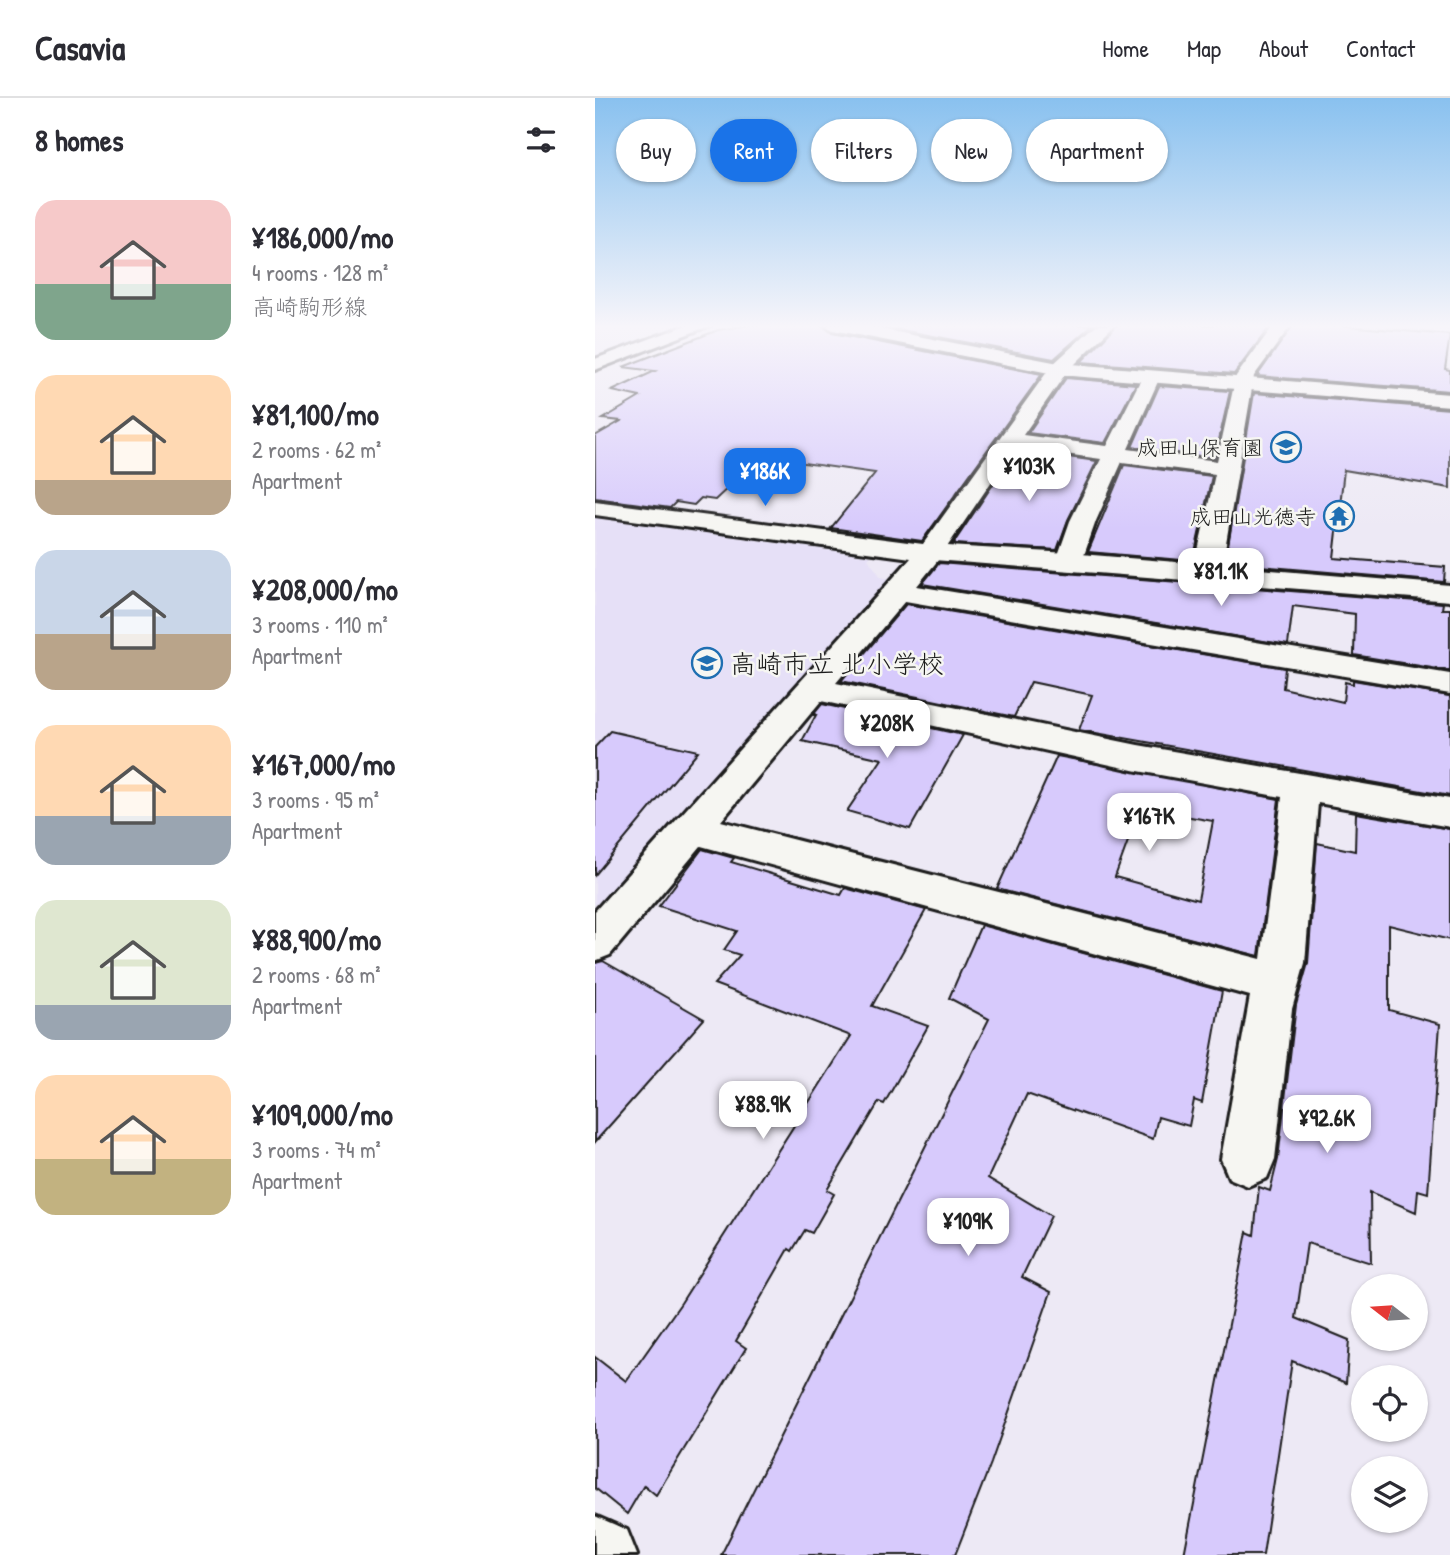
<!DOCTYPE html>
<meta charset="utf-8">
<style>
:root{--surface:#fff;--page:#f7f7f7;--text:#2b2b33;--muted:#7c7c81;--line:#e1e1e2;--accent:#1a73e8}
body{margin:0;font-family:"Patrick Hand","Klee One",sans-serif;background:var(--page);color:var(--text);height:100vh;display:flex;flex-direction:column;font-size:26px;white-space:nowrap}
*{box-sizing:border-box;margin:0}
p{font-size:23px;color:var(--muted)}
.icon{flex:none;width:38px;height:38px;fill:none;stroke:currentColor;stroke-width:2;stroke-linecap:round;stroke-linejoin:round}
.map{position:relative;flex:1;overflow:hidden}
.panel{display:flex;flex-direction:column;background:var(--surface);width:595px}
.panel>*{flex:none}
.hud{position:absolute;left:21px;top:21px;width:665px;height:63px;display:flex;gap:14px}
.needle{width:46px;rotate:287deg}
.buttons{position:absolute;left:756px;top:1176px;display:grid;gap:14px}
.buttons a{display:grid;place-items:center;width:77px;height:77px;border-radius:50%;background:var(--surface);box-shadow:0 2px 5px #0004;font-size:35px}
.price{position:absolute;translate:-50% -60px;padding:0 16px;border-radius:14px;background:#fff;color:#222;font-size:23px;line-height:46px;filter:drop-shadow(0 2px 4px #0008)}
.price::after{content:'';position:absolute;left:50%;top:42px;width:21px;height:16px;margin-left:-10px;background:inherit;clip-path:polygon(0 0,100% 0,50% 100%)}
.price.active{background:var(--accent);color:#fff}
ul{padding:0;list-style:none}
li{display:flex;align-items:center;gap:21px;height:175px;padding:0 35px}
li span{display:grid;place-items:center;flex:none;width:196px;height:140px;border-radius:21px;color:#555}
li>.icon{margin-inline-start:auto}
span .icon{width:84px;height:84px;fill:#fffc;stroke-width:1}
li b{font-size:30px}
h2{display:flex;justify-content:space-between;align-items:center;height:84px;padding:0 35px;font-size:30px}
.pill{padding:0 24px;border-radius:32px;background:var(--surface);box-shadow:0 2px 5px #0004;font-size:24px;line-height:63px}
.pill.active{background:var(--accent);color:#fff}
header{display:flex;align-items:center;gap:42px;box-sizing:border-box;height:98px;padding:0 35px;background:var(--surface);border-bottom:2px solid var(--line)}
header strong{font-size:33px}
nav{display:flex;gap:38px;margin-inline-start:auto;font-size:24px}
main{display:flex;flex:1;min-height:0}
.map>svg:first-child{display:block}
.built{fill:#e6e0f7}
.building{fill:#d7cafc;stroke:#1c1c1c;stroke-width:2;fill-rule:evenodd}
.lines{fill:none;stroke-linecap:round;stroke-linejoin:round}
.minor-casing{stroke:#1c1c1c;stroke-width:6}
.tertiary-casing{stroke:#1c1c1c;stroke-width:6}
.primary-casing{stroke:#1c1c1c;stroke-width:6}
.minor{fill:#f6f6f2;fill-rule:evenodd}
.tertiary{fill:#f6f6f2;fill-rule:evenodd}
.primary{fill:#f6f6f2;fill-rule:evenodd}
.labels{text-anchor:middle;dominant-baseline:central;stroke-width:5;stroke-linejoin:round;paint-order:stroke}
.far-poi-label{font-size:21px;fill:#1c1c1c;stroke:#f6f6f2;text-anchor:end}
.poi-label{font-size:26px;fill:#1c1c1c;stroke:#f6f6f2;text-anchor:start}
</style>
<header>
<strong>Casavia</strong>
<nav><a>Home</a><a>Map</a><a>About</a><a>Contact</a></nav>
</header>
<main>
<section class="panel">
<h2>8 homes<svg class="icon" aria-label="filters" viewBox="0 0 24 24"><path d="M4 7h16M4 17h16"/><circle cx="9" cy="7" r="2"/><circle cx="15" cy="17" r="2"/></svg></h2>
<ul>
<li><span style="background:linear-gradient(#f6c9c9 60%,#7fa58c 0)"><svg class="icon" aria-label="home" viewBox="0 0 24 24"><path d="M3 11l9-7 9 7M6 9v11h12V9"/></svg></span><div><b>¥186,000/mo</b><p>4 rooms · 128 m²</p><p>高崎駒形線</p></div></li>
<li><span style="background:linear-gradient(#ffd9b3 75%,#b9a48a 0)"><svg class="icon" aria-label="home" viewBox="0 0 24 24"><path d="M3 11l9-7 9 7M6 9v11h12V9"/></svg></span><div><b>¥81,100/mo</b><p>2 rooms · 62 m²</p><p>Apartment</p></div></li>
<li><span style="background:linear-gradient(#c9d6e8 60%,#b9a48a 0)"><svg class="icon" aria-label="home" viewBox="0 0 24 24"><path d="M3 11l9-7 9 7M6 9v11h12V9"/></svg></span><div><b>¥208,000/mo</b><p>3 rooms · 110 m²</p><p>Apartment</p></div></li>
<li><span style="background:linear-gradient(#ffd9b3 65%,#9aa5b1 0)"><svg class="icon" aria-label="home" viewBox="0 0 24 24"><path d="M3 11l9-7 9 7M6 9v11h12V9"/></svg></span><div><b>¥167,000/mo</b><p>3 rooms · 95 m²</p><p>Apartment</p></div></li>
<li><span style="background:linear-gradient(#dfe7d0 75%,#9aa5b1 0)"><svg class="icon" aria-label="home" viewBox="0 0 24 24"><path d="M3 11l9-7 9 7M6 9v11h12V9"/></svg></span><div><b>¥88,900/mo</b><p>2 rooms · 68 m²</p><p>Apartment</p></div></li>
<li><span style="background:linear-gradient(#ffd9b3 60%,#c2b280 0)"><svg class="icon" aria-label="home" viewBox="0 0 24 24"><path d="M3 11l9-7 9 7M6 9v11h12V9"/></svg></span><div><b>¥109,000/mo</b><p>3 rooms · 74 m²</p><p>Apartment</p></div></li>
</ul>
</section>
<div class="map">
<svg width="855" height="1457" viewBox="0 0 855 1457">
<rect width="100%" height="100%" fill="#ede9f5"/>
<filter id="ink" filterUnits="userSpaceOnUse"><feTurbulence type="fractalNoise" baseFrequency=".0143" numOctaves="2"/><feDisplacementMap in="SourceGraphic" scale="14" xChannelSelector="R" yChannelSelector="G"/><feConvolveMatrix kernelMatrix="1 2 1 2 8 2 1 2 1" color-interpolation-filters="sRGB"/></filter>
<g filter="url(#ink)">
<!-- built -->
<path class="built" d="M0 420 276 458 273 461 286 479 295 481 290 492 19 800 0 806Z"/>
<!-- building -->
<g class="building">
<path d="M155 227H227L237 235 447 276 327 443 236 430 280 375 166 359 120 402 106 400 99 407 81 404 75 410 0 400V338L26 323 8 321 45 299 17 293 60 273 28 269 123 232Z"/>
<path d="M281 227H497L459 261Z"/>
<path d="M522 227H676L639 276 486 264Z"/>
<path d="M698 227H740L855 237 850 271 855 272V293L662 278Z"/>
<path d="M471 280 541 286 510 345 433 335Z"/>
<path d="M564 288 635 293 620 360 537 349Z"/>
<path d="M659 295 855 311V390L749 372 739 460 850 469 849 484 630 465Z"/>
<path d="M421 352 502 363 473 422 462 452 358 446Z"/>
<path d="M529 367 617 378 598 463 493 454Z"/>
<path d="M344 465 848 505 847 511H855V573L759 557 760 516 698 508 693 547 327 486Z"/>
<path d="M311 506 690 570 688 590 748 604 750 584 758 586V582L855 598V698L484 632 497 597 436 584 419 619 246 583Z"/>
<path d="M227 606 368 637 315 731 252 713 287 661 207 643 221 617H218Z"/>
<path d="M15 633 103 653 0 777V649Z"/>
<path d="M462 658 684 701 664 858 402 791ZM545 710 618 723 603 802 520 779Z"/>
<path d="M761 715 855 731V842L794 827V912L845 926 833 1095 823 1092 821 1114 775 1094 776 1165 712 1145 701 1220 754 1242 751 1285 697 1263 668 1457H589L652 1134 659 1137 664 1089 675 1093 683 1061 701 907 713 865 722 745 760 753Z"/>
<path d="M107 751 139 760 136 764 246 797 250 790 331 812 277 908 333 928 289 1006 284 1004 232 1092 239 1096 217 1135 210 1132 197 1153 194 1151 141 1243 151 1250 61 1397 49 1387 32 1416 0 1390V1259L31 1283 86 1205 256 938 119 886 145 857 129 852 142 833 64 808Z"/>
<path d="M386 827 627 893 607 1005 599 1002 594 1028 563 1019 558 1041 432 996 393 1080 456 1118 427 1179 456 1194 396 1365 360 1457H126L394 921 354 900Z"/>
<path d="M8 863 109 921 0 1044V865Z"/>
</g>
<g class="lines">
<!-- minor casing -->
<g class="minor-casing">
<g id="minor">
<path d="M501 227H519L471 275 428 337 512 348 547 279 556 273 565 279 533 351 622 363 641 278 679 227H696L659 278 626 475 622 481H602L598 475 620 376 527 364 501 423 487 463 483 469H465L461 463 475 423 506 361 420 349 344 461 322 488 855 576V596L310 503 241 585 543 647 855 701V729L723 705 710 865 697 911 680 1061 672 1080 653 1088 634 1080 626 1061 655 898 106 748 15 857 0 863V813L316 460 0 417V403L328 446 457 267ZM226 603 543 673 687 699 666 861 126 723Z"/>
<path d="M0 1418 32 1432 42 1457H0Z"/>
</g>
</g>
<!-- tertiary casing -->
<g class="tertiary-casing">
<g id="tertiary">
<path d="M230 227H265L464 265 855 296V308L464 277 238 232Z"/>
<path d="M335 447 474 455 855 487V503L326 461 322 455 326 449Z"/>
</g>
</g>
<!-- primary casing -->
<g class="primary-casing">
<path id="primary" d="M92 227H116L0 272V261Z"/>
</g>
<!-- minor -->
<use href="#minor" class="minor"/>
<!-- tertiary -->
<use href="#tertiary" class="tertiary"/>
<!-- primary -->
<use href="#primary" class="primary"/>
</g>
</g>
<!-- sky -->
<linearGradient id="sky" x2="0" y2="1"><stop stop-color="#89c1ef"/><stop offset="0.53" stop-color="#f7f5fa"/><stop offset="1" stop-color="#f7f5fa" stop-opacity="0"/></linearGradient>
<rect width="855" height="431" fill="url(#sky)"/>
<!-- icons -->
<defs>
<g id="school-ring" transform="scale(1.575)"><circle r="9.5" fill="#f6f6f2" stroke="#1f6fb2" stroke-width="1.5"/><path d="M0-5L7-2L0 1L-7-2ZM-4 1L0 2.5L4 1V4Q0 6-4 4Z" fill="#1f6fb2"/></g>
<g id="temple-ring" transform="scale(1.575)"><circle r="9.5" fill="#f6f6f2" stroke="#1f6fb2" stroke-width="1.5"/><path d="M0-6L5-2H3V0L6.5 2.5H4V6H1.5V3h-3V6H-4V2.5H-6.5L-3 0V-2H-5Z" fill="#1f6fb2"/></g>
</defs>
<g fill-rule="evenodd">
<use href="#school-ring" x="691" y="349"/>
<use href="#temple-ring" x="744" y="418"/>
<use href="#school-ring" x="112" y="565"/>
</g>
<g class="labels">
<!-- far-poi labels -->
<g class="far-poi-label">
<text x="668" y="349">成田山保育園</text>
<text x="721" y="418">成田山光徳寺</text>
</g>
<!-- poi labels -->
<g class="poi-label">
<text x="135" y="565">高崎市立 北小学校</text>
</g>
</g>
</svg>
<div class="buttons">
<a><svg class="needle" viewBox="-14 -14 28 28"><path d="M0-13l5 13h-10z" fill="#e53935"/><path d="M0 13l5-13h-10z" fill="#7c7c81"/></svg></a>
<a><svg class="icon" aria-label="locate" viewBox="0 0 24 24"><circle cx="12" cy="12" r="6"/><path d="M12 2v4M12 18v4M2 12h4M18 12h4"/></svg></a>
<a><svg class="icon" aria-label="layers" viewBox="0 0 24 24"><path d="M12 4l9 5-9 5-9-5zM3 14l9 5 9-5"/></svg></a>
</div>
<b class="price" style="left:434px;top:405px">¥103K</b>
<b class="price active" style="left:170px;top:410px">¥186K</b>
<b class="price" style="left:626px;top:510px">¥81.1K</b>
<b class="price" style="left:292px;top:662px">¥208K</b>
<b class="price" style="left:554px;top:755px">¥167K</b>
<b class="price" style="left:168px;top:1043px">¥88.9K</b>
<b class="price" style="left:732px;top:1057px">¥92.6K</b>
<b class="price" style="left:373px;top:1160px">¥109K</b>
<div class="hud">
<a class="pill">Buy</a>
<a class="pill active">Rent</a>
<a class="pill">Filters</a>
<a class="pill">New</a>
<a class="pill">Apartment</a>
</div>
</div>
</main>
